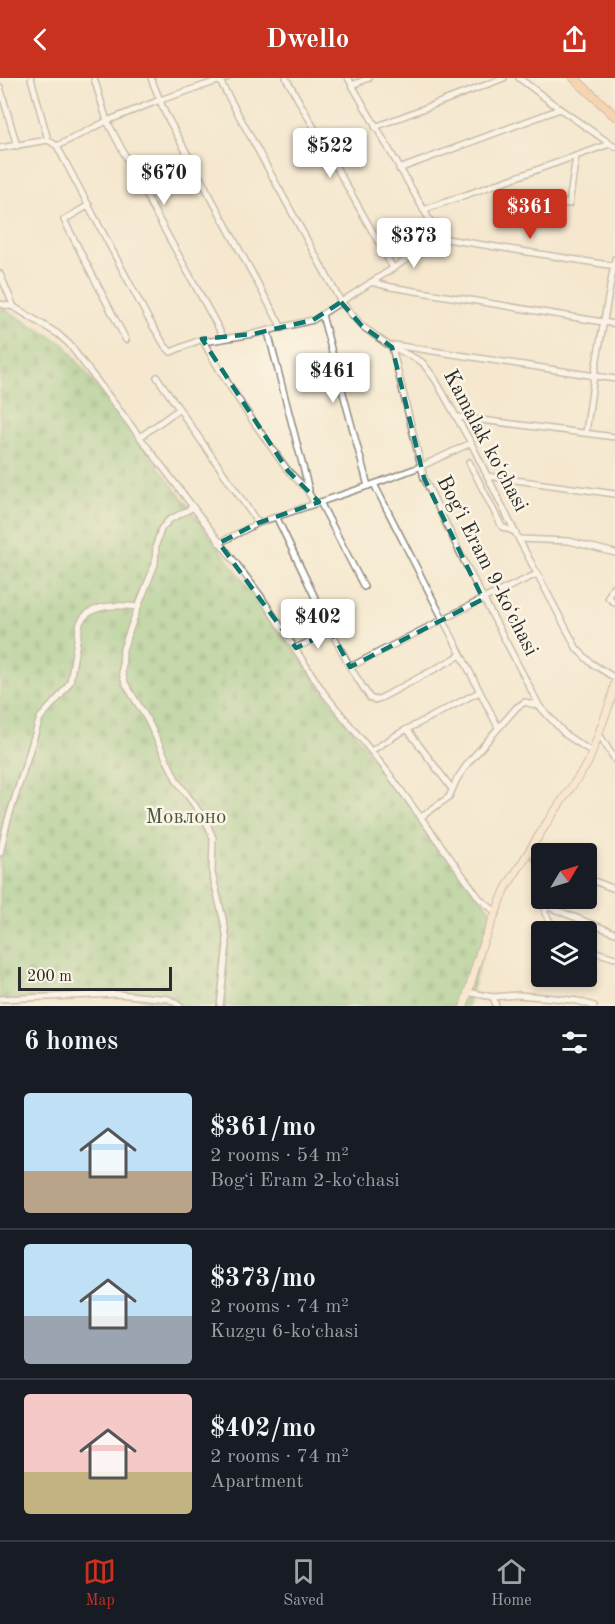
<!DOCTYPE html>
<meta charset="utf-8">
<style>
:root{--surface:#171b24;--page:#242831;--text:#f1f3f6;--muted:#9ea1a6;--line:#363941;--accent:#c8321e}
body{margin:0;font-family:"Old Standard TT",serif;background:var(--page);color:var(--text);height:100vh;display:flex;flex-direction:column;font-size:22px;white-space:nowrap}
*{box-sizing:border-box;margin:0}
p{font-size:20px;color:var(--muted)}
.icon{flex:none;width:33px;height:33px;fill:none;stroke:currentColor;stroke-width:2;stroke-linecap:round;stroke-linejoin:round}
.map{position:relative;height:928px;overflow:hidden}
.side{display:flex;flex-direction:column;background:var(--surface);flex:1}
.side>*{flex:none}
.needle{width:39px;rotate:52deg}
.tools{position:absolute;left:531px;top:765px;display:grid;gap:12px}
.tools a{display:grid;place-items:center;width:66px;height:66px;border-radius:6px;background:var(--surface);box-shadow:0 3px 9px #0003;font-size:30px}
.scale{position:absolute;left:18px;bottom:15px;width:154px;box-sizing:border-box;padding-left:6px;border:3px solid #2b2b2b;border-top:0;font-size:16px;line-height:21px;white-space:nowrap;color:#2b2b2b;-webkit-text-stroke:4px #fcf5e5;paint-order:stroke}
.price{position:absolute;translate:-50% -51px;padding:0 14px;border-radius:6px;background:#fff;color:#222;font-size:20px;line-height:39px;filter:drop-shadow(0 2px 3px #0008)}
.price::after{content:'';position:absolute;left:50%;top:36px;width:18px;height:14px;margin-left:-9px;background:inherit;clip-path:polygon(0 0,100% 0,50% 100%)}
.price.selected{background:var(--accent);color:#fff}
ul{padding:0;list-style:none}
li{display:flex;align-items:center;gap:18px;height:150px;padding:0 24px}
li+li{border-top:2px solid var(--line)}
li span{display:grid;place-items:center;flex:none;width:168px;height:120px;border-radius:6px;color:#555}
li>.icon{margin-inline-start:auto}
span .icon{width:72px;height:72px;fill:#fffc;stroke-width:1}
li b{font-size:26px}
h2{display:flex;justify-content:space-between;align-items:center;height:72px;padding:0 24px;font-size:26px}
header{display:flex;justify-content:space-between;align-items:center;height:78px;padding:0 24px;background:var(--accent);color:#fff;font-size:27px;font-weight:700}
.tab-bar{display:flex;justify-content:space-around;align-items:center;height:84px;border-top:2px solid var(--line);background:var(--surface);font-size:16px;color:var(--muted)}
.tab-bar a{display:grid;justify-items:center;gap:3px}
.tab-bar .selected{color:var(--accent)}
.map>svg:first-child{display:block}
.cemetery{fill:url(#cemetery-stones);stroke:#597854;stroke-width:1.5}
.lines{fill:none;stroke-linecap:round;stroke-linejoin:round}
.street-casing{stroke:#908a7d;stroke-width:8}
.secondary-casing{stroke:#908a7d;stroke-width:9}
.primary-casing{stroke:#908a7d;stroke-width:10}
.street{stroke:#fff;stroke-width:5}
.secondary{stroke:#fde4d1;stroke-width:7}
.primary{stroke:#fbbb8c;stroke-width:8}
.marked{fill:none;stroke:#0f766e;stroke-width:4.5;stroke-dasharray:12 8;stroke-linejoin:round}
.labels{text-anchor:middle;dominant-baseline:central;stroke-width:5;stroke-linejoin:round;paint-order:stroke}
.street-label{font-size:21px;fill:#2b2b2b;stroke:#fcf5e5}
.park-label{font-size:21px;fill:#475943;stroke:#fcf5e5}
</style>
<header><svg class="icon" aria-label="back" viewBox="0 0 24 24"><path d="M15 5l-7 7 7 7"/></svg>Dwello<svg class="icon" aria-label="share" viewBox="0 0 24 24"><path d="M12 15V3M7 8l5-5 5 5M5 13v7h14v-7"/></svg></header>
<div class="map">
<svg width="615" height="928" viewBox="0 0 615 928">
<defs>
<pattern id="cemetery-stones" width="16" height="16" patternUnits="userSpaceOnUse" patternTransform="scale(1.5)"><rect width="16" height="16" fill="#87c57c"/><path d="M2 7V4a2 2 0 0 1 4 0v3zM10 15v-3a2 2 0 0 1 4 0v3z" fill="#6fa066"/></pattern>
</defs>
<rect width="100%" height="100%" fill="#fcf5e5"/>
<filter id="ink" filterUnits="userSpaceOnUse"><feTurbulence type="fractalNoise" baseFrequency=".0167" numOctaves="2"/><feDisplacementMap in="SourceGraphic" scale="12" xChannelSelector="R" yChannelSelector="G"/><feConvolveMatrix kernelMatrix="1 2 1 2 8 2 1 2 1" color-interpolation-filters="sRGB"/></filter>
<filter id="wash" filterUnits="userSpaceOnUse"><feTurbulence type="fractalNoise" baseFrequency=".008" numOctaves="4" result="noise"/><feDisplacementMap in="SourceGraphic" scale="24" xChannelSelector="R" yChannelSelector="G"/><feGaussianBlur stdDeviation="1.35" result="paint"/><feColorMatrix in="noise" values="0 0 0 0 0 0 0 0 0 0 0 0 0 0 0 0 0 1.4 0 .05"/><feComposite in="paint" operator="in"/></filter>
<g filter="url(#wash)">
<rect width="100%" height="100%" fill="#f5e8cf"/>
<!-- cemetery -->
<path class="cemetery" d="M0 229 64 266 189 429 347 645 493 836 467 928H157L141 920 110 913 0 924Z"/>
</g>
<g filter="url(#ink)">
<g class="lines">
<!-- street casing -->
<g class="street-casing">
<g id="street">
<path d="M31 0 48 62"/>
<path d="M94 0 107 43 157 138 224 260"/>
<path d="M151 0 165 35 282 250"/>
<path d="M286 0 393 190"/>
<path d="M348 0 440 160"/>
<path d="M519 0 560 31 615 69"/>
<path d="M220 3 341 224 362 248 387 266 422 284 435 301 471 365 515 454 577 571 591 585 615 600"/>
<path d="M352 7 369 0"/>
<path d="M0 9 17 68"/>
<path d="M375 49 504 0"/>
<path d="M57 68 148 240 165 268 171 274 202 261 210 263 253 256 313 242 440 160"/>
<path d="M0 70 48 62 57 68 107 43 160 22 227 0"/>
<path d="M399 91 560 31"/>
<path d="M495 106 510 116 569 126 576 78"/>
<path d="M89 127 64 142 126 262"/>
<path d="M423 132 610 66"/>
<path d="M440 160 615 188"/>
<path d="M0 196 14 229 58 256 69 266 260 517 324 615 387 693 480 821 497 835"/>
<path d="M371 204 391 209 615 246"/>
<path d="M0 226 14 229"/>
<path d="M322 237 368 408"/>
<path d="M268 254 309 412"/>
<path d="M202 261C226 306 256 348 286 390 297 404 308 408 314 426"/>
<path d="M394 267 615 301"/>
<path d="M392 269 424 400 467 489 540 629 566 657 592 674"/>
<path d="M157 299 258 445"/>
<path d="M457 339 615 359"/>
<path d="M586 355 594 298 615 181"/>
<path d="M140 359 179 331"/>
<path d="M469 384 502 449 515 454"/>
<path d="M487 398 615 416"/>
<path d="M374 406 498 649"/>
<path d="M320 424 364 509"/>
<path d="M276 438 331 553 350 589 370 620 375 622 381 620 461 577"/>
<path d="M519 461 569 463 615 475"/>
<path d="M219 465 258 445 374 406 422 388 471 365"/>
<path d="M613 509 608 519 615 525"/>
<path d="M138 529 155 486 156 467 161 451 169 442 192 430"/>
<path d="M296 570 331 553"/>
<path d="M350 589 483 521 537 496"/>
<path d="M407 651 452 711"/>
<path d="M599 656 615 682"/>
<path d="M371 673 398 656 479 614"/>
<path d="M421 739 449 719 457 701 468 685 517 629 525 624 538 628"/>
<path d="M533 767 534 779 542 788"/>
<path d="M0 775 7 745 40 640 60 618 70 604 80 545C90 525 119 527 138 529L123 571 122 595 125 605 147 641 177 703 206 743 213 760 212 795 225 849 227 866 220 928"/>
<path d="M586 800 615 811"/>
<path d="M550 820 546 828 615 855"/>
<path d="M546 828 545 835 556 854"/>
<path d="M586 871 615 880"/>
<path d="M467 914 493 919 518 917 554 920 578 923 594 928"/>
<path d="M493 919 496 928"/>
<path d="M0 921 117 916 169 921 180 928"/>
</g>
</g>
<!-- secondary casing -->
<g class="secondary-casing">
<path id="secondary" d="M464 928 481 870 506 810 548 743 588 685 611 622 615 604"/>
</g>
<!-- primary casing -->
<g class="primary-casing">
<path id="primary" d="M574 0 615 38"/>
</g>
<!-- street -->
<use href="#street" class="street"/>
<!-- secondary -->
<use href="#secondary" class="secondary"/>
<!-- primary -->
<use href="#primary" class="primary"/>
</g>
</g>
<!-- marked area -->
<path d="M0 0H615V928H0ZM341 224 362 248 392 269 424 400 483 521 350 589 331 553 296 570 219 465 258 445 319 424 288 393 202 261 253 256 313 242Z" fill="#f5e8cf" fill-opacity=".55" fill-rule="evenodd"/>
<path class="marked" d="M341 224 362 248 392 269 424 400 483 521 350 589 331 553 296 570 219 465 258 445 319 424 288 393 202 261 253 256 313 242Z"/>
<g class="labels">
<!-- street labels -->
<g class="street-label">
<text transform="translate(485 363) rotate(62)">Kamalak koʻchasi</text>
<text transform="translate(487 488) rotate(63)">Bogʻi Eram 9-koʻchasi</text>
</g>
<!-- park labels -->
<g class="park-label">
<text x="186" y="739">Мовлоно</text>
</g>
</g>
</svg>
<div class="tools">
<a><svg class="needle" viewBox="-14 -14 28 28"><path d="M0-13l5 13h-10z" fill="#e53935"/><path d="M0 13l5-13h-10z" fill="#9ea1a6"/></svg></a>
<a><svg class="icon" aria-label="layers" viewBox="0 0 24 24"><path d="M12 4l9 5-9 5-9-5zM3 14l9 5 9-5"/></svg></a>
</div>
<div class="scale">200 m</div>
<b class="price" style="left:330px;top:101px">$522</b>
<b class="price" style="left:164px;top:128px">$670</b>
<b class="price selected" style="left:530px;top:162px">$361</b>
<b class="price" style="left:414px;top:191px">$373</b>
<b class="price" style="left:333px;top:326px">$461</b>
<b class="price" style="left:318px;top:572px">$402</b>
</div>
<section class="side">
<h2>6 homes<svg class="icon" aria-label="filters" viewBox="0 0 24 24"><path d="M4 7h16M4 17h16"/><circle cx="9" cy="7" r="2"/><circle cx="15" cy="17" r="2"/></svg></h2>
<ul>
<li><span style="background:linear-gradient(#bfe0f5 65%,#b9a48a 0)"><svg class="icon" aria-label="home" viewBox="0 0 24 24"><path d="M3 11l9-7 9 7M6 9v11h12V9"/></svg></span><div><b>$361/mo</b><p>2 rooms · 54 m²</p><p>Bogʻi Eram 2-koʻchasi</p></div></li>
<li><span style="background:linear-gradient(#bfe0f5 60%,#9aa5b1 0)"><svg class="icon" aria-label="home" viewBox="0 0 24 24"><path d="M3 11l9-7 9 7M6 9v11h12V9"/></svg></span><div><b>$373/mo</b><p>2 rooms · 74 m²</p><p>Kuzgu 6-koʻchasi</p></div></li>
<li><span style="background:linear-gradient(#f6c9c9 65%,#c2b280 0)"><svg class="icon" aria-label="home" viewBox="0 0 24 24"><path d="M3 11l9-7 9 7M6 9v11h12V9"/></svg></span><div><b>$402/mo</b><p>2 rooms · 74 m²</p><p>Apartment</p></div></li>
</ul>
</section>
<nav class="tab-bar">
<a class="selected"><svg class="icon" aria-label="map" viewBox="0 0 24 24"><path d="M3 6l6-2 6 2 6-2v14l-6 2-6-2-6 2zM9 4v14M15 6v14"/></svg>Map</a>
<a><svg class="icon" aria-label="saved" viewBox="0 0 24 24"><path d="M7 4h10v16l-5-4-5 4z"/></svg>Saved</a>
<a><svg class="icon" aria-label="home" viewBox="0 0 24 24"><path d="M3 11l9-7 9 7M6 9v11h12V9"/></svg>Home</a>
</nav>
